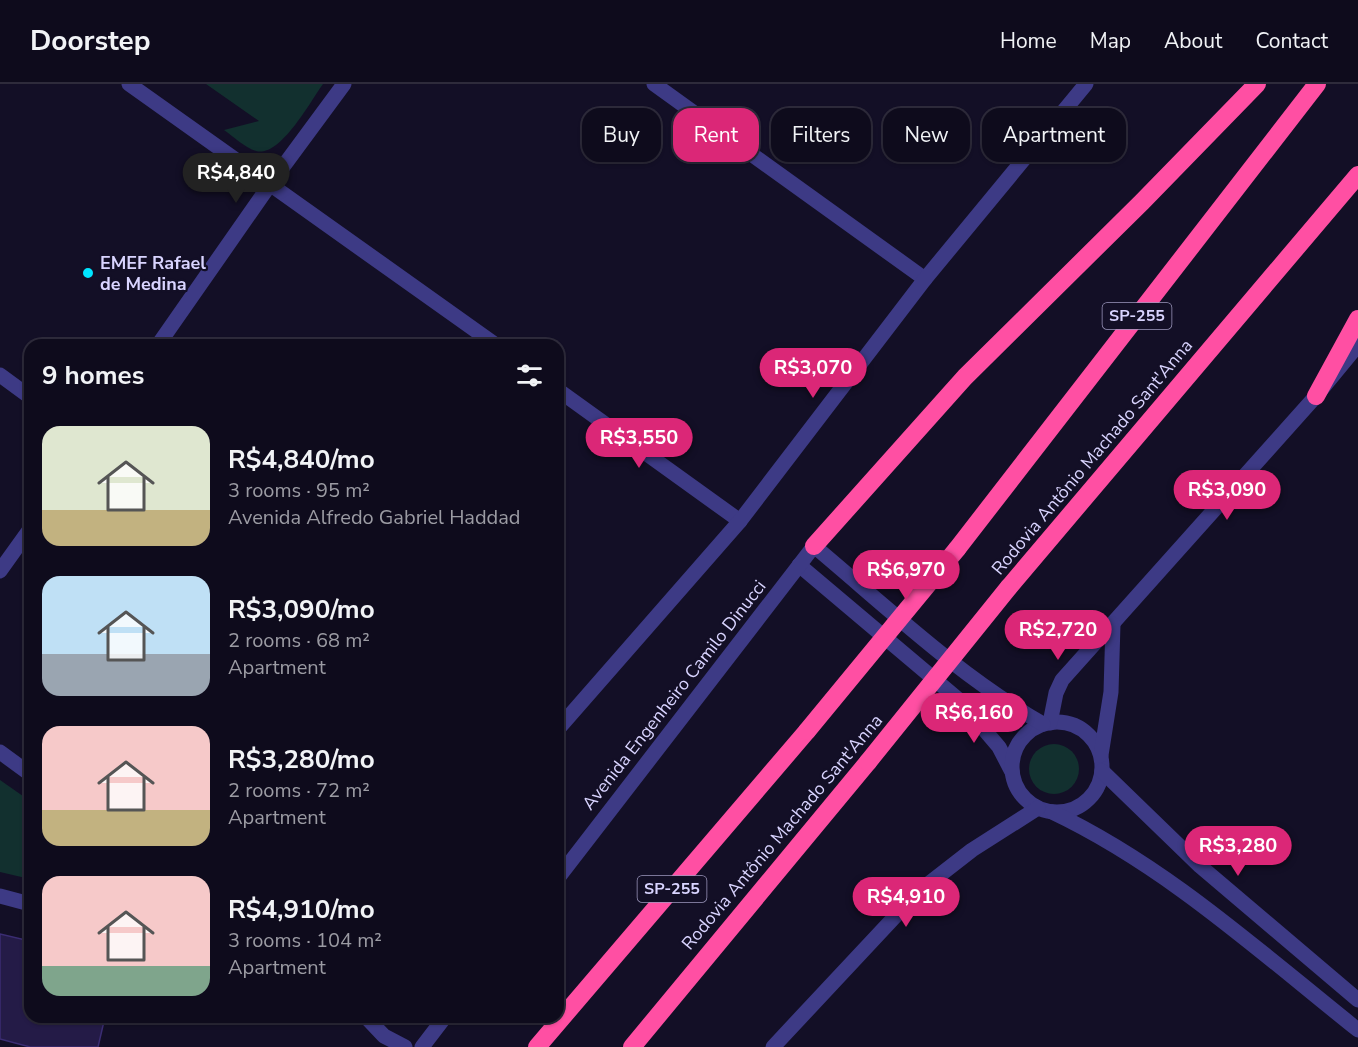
<!DOCTYPE html>
<meta charset="utf-8">
<style>
:root{--surface:#0e0b1c;--page:#1c1929;--text:#f1f3f6;--muted:#9b9ba3;--line:#2e2b3b;--accent:#db2777}
body{margin:0;font-family:"Nunito Sans",sans-serif;background:var(--page);color:var(--text);height:100vh;display:flex;flex-direction:column;font-size:22px;white-space:nowrap}
*{box-sizing:border-box;margin:0}
p{font-size:20px;color:var(--muted)}
.icon{flex:none;width:33px;height:33px;fill:none;stroke:currentColor;stroke-width:2;stroke-linecap:round;stroke-linejoin:round}
.map{position:relative;flex:1;overflow:hidden}
.sheet{position:absolute;left:24px;top:255px;width:540px;height:684px;display:flex;flex-direction:column;background:var(--surface);border-radius:18px;box-shadow:0 2px 4px #0004,0 0 0 2px var(--line)}
.sheet>*{flex:none}
.banner{position:absolute;left:582px;top:24px;width:570px;height:54px;display:flex;gap:12px}
.price{position:absolute;translate:-50% -51px;padding:0 14px;border-radius:21px;background:var(--accent);color:#fff;font-size:20px;line-height:39px;filter:drop-shadow(0 2px 3px #0008)}
.price::after{content:'';position:absolute;left:50%;top:36px;width:18px;height:14px;margin-left:-9px;background:inherit;clip-path:polygon(0 0,100% 0,50% 100%)}
.price.active{background:#222;color:#fff}
ul{padding:0;list-style:none}
li{display:flex;align-items:center;gap:18px;height:150px;padding:0 18px}
li span{display:grid;place-items:center;flex:none;width:168px;height:120px;border-radius:18px;color:#555}
li>.icon{margin-inline-start:auto}
span .icon{width:72px;height:72px;fill:#fffc;stroke-width:1}
li b{font-size:26px}
h2{display:flex;justify-content:space-between;align-items:center;height:72px;padding:0 18px;font-size:26px}
.chip{padding:0 21px;border-radius:18px;background:var(--surface);box-shadow:0 2px 4px #0004,0 0 0 2px var(--line);font-size:21px;line-height:54px}
.chip.active{background:var(--accent);color:#fff}
header{display:flex;align-items:center;gap:36px;box-sizing:border-box;height:84px;padding:0 30px;background:var(--surface);border-bottom:2px solid var(--line)}
header strong{font-size:28px}
nav{display:flex;gap:33px;margin-inline-start:auto;font-size:21px}
.map>svg:first-child{display:block}
.green{fill:#12302f}
.building{fill:#241b47;stroke:#3b2d73;stroke-width:1.5}
.lines{fill:none;stroke-linecap:round;stroke-linejoin:round}
.minor{stroke:#3d3a85;stroke-width:15}
.tertiary{stroke:#3d3a85;stroke-width:15}
.motorway{stroke:#ff4fa3;stroke-width:18}
.motorway-bridge{stroke:#ff4fa3;stroke-width:18}
.poi-dot{fill:#00e5ff;stroke:#130f26;stroke-width:2}
.labels{text-anchor:middle;dominant-baseline:central;stroke-width:4.5;stroke-linejoin:round;paint-order:stroke}
.shield{fill:#130f26;stroke:#9e99be;stroke-width:1.5}
.shield-label{font-size:16px;font-weight:bold;fill:#d9d4ff}
.poi-label{font-size:18px;font-weight:bold;fill:#d9d4ff;stroke:#130f26;text-anchor:start}
.street-label{font-size:18px;fill:#d9d4ff;stroke:#130f26}
</style>
<header>
<strong>Doorstep</strong>
<nav><a>Home</a><a>Map</a><a>About</a><a>Contact</a></nav>
</header>
<div class="map">
<svg width="1358" height="963" viewBox="0 0 1358 963">
<rect width="100%" height="100%" fill="#130f26"/>
<!-- green -->
<g class="green">
<path d="M206 0H323C310 18 280 74 256 67 245 64 233 52 224 46L259 37Z"/>
<circle cx="1054" cy="685" r="25"/>
<path d="M0 696 30 717V795L0 788Z"/>
</g>
<!-- building -->
<path class="building" d="M0 850 30 857V933H105L98 963H30L0 955Z"/>
<g class="lines">
<!-- minor -->
<g class="minor">
<path d="M129 0 496 261"/>
<path d="M654 0 925 195"/>
<path d="M158 261 271 99 344 0"/>
<path d="M0 291 30 313"/>
<path d="M558 306 740 437"/>
<path d="M0 487 30 445"/>
<path d="M558 645 740 437 925 195 1086 0"/>
<path d="M0 668 30 690"/>
<path d="M0 812 30 820"/>
<path d="M366 933 384 952 405 963"/>
</g>
<!-- tertiary -->
<g class="tertiary">
<path d="M799 481 959 616 999 663 1012 688"/>
<circle cx="1057" cy="683" r="45"/>
<path d="M1050 639 1056 609 1062 596 1316 312 1358 261"/>
<path d="M1101 671 1111 608 1113 540"/>
<path d="M1102 687 1200 782 1358 916"/>
<path d="M1052 728C1166 782 1260 868 1358 946"/>
<path d="M558 794 814 462C888 524 959 592 1043 640"/>
<path d="M422 963 445 933"/>
<path d="M773 963 918 808 972 766 1038 724"/>
</g>
<!-- motorway -->
<g class="motorway">
<path d="M1316 312 1358 235"/>
<path d="M814 462 965 293 1142 118 1257 0"/>
<path d="M957 465 1317 0"/>
<path d="M1009 503 1358 91"/>
<path d="M537 963 807 647"/>
<path d="M632 963 868 678"/>
</g>
<!-- motorway-bridge -->
<g class="motorway-bridge">
<path d="M807 647 957 465"/>
<path d="M868 678 1009 503"/>
</g>
</g>
<!-- markers -->
<circle class="poi-dot" cx="88" cy="189" r="6"/>
<g class="labels">
<!-- shield labels -->
<g class="shield">
<rect x="1102.5" y="219" width="69" height="26" rx="4.5"/>
<rect x="637.5" y="792" width="69" height="26" rx="4.5"/>
</g>
<g class="shield-label">
<text x="1137" y="232">SP-255</text>
<text x="672" y="805">SP-255</text>
</g>
<!-- poi labels -->
<g class="poi-label">
<text x="100" y="179">EMEF Rafael<tspan x="100" dy="21">de Medina</tspan></text>
</g>
<!-- street labels -->
<g class="street-label">
<text transform="translate(1092 373) rotate(-50)">Rodovia Antônio Machado Sant'Anna</text>
<text transform="translate(674 611) rotate(-52)">Avenida Engenheiro Camilo Dinucci</text>
<text transform="translate(782 748) rotate(-50)">Rodovia Antônio Machado Sant'Anna</text>
</g>
</g>
</svg>
<b class="price active" style="left:236px;top:120px">R$4,840</b>
<b class="price" style="left:813px;top:315px">R$3,070</b>
<b class="price" style="left:639px;top:385px">R$3,550</b>
<b class="price" style="left:1227px;top:437px">R$3,090</b>
<b class="price" style="left:906px;top:517px">R$6,970</b>
<b class="price" style="left:1058px;top:577px">R$2,720</b>
<b class="price" style="left:974px;top:660px">R$6,160</b>
<b class="price" style="left:1238px;top:793px">R$3,280</b>
<b class="price" style="left:906px;top:844px">R$4,910</b>
<div class="banner">
<a class="chip">Buy</a>
<a class="chip active">Rent</a>
<a class="chip">Filters</a>
<a class="chip">New</a>
<a class="chip">Apartment</a>
</div>
<section class="sheet">
<h2>9 homes<svg class="icon" aria-label="filters" viewBox="0 0 24 24"><path d="M4 7h16M4 17h16"/><circle cx="9" cy="7" r="2"/><circle cx="15" cy="17" r="2"/></svg></h2>
<ul>
<li><span style="background:linear-gradient(#dfe7d0 70%,#c2b280 0)"><svg class="icon" aria-label="home" viewBox="0 0 24 24"><path d="M3 11l9-7 9 7M6 9v11h12V9"/></svg></span><div><b>R$4,840/mo</b><p>3 rooms · 95 m²</p><p>Avenida Alfredo Gabriel Haddad</p></div></li>
<li><span style="background:linear-gradient(#bfe0f5 65%,#9aa5b1 0)"><svg class="icon" aria-label="home" viewBox="0 0 24 24"><path d="M3 11l9-7 9 7M6 9v11h12V9"/></svg></span><div><b>R$3,090/mo</b><p>2 rooms · 68 m²</p><p>Apartment</p></div></li>
<li><span style="background:linear-gradient(#f6c9c9 70%,#c2b280 0)"><svg class="icon" aria-label="home" viewBox="0 0 24 24"><path d="M3 11l9-7 9 7M6 9v11h12V9"/></svg></span><div><b>R$3,280/mo</b><p>2 rooms · 72 m²</p><p>Apartment</p></div></li>
<li><span style="background:linear-gradient(#f6c9c9 75%,#7fa58c 0)"><svg class="icon" aria-label="home" viewBox="0 0 24 24"><path d="M3 11l9-7 9 7M6 9v11h12V9"/></svg></span><div><b>R$4,910/mo</b><p>3 rooms · 104 m²</p><p>Apartment</p></div></li>
</ul>
</section>
</div>
